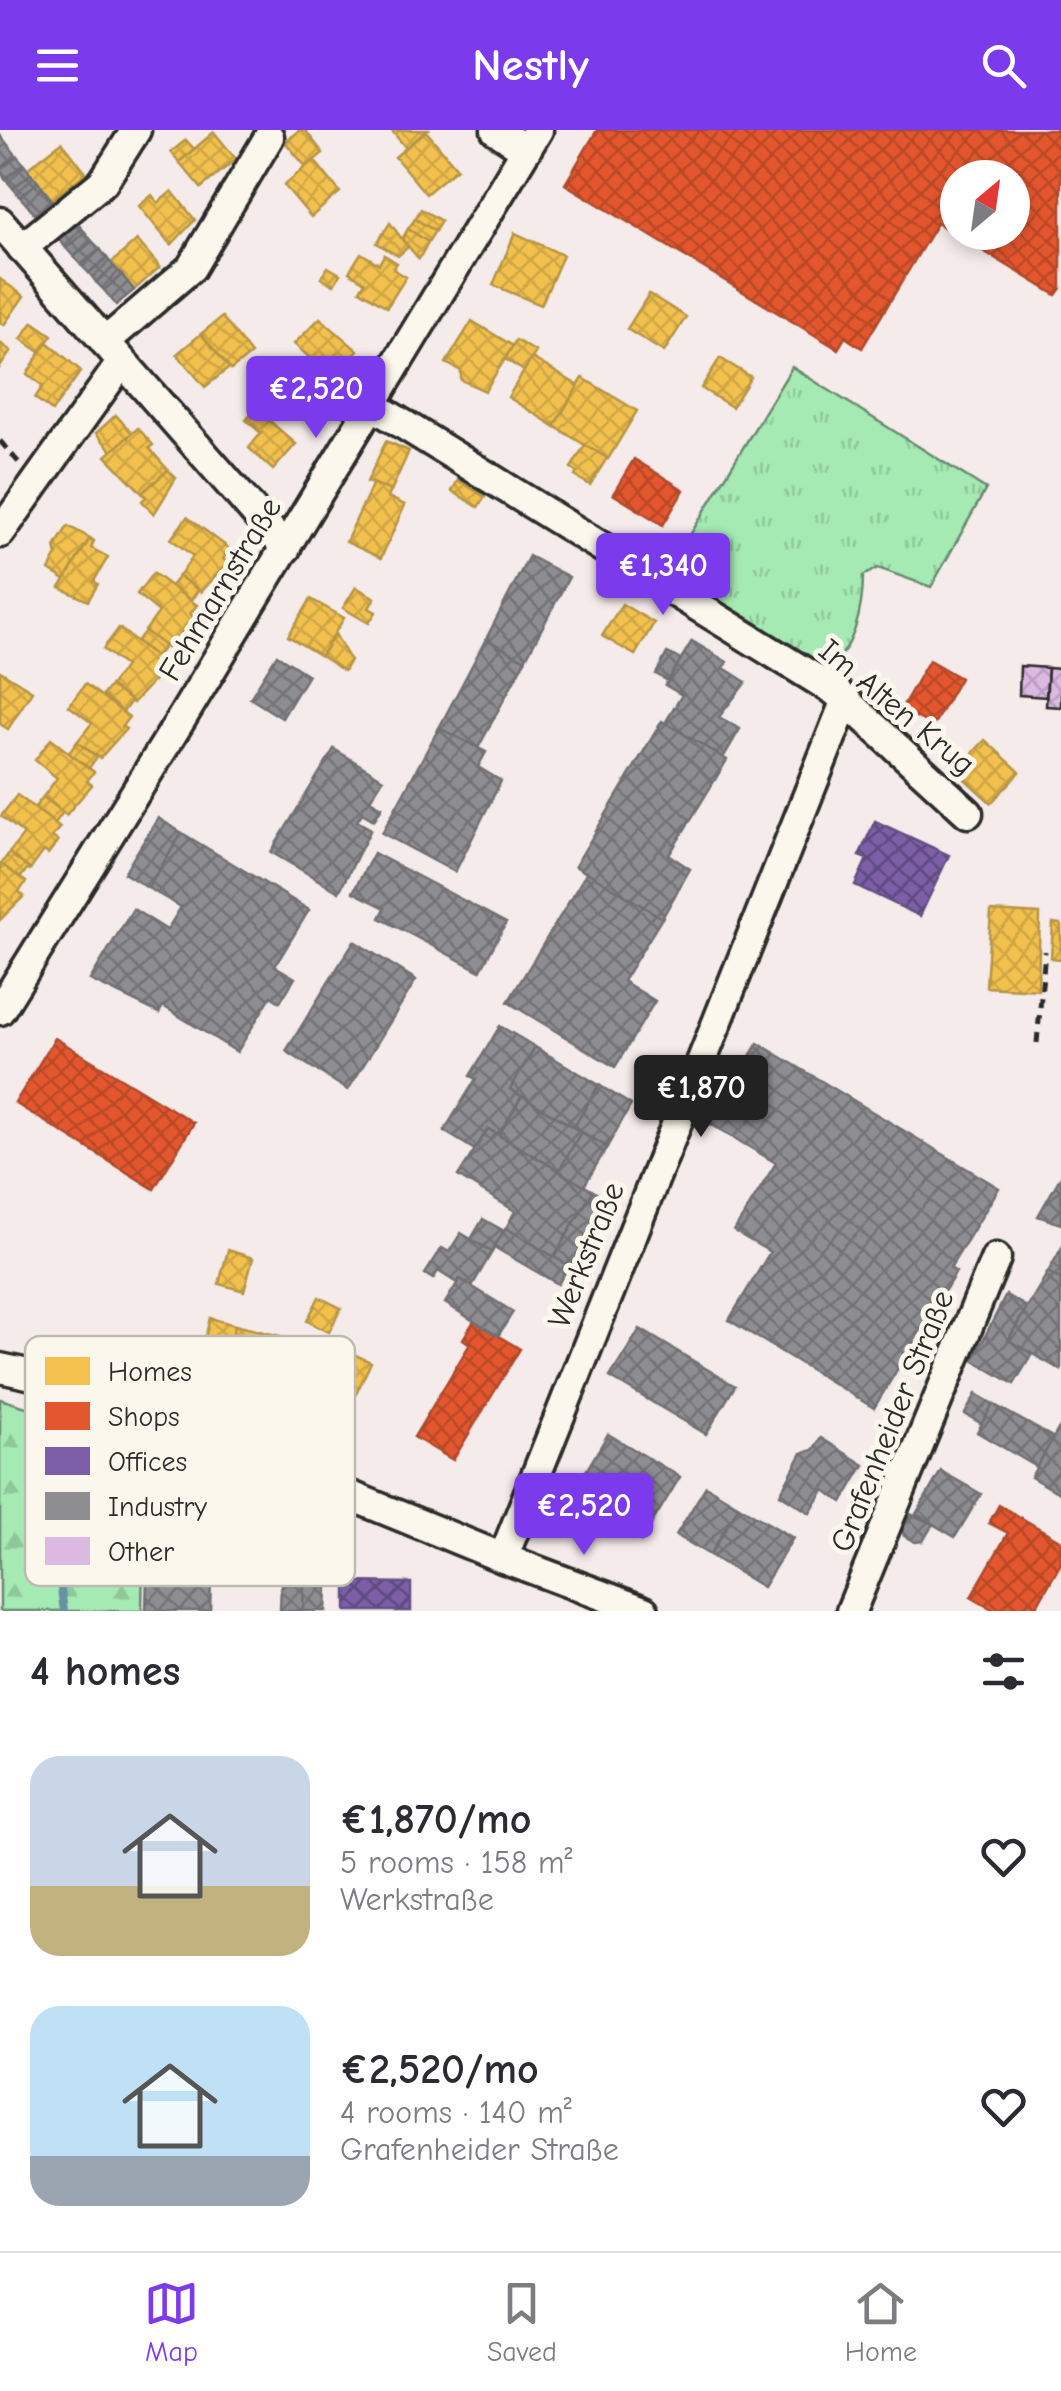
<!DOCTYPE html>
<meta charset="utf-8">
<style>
:root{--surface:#fff;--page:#f2f2f3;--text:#2b2b33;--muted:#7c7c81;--line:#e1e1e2;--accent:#7c3aed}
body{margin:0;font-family:"Comic Neue",sans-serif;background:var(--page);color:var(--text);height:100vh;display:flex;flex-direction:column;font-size:38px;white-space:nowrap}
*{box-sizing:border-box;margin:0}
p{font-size:32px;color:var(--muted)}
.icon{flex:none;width:55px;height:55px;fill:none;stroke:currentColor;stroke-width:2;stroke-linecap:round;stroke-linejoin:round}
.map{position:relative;height:1481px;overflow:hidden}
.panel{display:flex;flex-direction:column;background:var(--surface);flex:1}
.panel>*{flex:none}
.needle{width:65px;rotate:29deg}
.controls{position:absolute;left:940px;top:30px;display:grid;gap:20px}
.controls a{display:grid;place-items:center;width:90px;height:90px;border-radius:50%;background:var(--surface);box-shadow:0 5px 15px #0003;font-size:50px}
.price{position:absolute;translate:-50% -85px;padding:0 22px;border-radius:10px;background:var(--accent);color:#fff;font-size:32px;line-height:65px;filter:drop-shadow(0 2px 5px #0008)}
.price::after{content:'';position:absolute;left:50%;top:60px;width:30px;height:22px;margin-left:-15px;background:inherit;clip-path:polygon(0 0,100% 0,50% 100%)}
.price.current{background:#222;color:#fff}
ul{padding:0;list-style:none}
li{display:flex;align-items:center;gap:30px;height:250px;padding:0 30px}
li span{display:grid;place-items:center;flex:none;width:280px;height:200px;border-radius:30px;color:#555}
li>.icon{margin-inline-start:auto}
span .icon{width:120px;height:120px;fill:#fffc;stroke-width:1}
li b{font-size:42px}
h2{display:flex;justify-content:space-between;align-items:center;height:120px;padding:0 30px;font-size:42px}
header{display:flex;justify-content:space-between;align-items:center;height:130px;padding:0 30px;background:var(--accent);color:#fff;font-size:45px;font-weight:700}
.tab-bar{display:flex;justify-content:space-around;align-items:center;height:140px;border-top:2px solid var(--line);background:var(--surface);font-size:28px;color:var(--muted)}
.tab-bar a{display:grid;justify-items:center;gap:5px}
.tab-bar .current{color:var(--accent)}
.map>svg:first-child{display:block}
.grass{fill:url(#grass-tufts);stroke:#688a6f;stroke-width:2.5}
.forest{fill:url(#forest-firs);stroke:#688a6f;stroke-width:2.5}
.homes{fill:url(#homes-cross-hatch);stroke:#b69444;stroke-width:2.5}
.shops{fill:url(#shops-cross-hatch);stroke:#ac4a2d;stroke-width:2.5;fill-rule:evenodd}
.offices{fill:url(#offices-cross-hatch);stroke:#634f82;stroke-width:2.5}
.industry{fill:url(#industry-cross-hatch);stroke:#707073;stroke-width:2.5}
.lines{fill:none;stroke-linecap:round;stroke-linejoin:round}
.stream{stroke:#6791a2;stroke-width:8}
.building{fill:url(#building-cross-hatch);stroke:#2b2b2b;stroke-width:2.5}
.minor-casing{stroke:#2b2b2b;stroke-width:35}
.path{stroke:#2b2b2b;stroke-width:5;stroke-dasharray:10 8;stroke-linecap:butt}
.minor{stroke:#fbf7ec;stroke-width:28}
.labels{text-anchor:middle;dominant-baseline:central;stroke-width:10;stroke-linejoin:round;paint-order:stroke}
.street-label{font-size:32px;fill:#2b2b2b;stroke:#fbf7ec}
.key{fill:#fbf7ec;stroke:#bdbab2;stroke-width:2.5}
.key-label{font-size:28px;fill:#2b2b2b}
</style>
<header><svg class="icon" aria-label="menu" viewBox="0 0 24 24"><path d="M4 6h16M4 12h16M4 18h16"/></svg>Nestly<svg class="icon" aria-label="search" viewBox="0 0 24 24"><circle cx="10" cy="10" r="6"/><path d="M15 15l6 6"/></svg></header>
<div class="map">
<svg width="1061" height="1481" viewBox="0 0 1061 1481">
<defs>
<pattern id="grass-tufts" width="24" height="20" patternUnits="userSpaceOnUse" patternTransform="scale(2.5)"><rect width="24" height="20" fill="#a5e9b3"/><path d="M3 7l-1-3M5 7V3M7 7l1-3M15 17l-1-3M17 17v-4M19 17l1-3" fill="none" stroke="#8ec89a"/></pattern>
<pattern id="forest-firs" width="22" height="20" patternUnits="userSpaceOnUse" patternTransform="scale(2.5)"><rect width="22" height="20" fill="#a5e9b3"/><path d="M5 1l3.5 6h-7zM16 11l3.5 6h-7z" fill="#8ec89a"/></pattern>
<pattern id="homes-cross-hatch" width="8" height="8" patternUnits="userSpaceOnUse" patternTransform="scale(2.5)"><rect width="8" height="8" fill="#f2c14e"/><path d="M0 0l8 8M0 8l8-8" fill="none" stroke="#d0a644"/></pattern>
<pattern id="shops-cross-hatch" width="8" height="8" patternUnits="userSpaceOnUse" patternTransform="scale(2.5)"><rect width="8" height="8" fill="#e4572e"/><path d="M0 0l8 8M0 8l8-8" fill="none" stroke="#b94827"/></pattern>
<pattern id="offices-cross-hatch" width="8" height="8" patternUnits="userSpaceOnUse" patternTransform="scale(2.5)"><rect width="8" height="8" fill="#7b5ea7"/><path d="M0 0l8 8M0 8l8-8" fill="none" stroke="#604a80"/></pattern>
<pattern id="industry-cross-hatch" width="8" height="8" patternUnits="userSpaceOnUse" patternTransform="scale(2.5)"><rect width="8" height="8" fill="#8d8d92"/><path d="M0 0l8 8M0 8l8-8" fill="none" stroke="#737377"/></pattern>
<pattern id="building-cross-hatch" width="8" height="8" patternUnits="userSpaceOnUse" patternTransform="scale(2.5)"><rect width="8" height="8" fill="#dcb9e3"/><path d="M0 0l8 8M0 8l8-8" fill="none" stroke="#bd9fc3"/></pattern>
</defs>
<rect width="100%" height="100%" fill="#f5ebea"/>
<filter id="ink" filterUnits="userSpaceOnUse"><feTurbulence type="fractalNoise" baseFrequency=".01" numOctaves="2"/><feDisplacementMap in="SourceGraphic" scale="20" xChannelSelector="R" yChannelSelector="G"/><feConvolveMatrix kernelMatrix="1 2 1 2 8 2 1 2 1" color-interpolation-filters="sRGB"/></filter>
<g filter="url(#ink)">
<!-- grass -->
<path class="grass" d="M792 237 986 359 931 457 878 438 863 446C863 478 854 523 825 540L667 443Z"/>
<!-- forest -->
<path class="forest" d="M0 1269 145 1313 142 1481H0Z"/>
<!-- homes -->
<g class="homes">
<path d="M299 0H305L323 23 306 37 285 12Z"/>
<path d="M391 0H428L406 18Z"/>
<path d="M426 1 457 38 426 64 395 27Z"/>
<path d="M214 2 236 29 201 58 179 32Z"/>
<path d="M186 10 194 19 179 32 171 22Z"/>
<path d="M62 12 86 43 52 70 27 39Z"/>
<path d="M314 30 340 62 311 87 284 55Z"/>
<path d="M172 61 195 90 171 115 139 76 152 65 158 73Z"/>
<path d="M421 79 441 91 435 101 415 89Z"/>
<path d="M415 89 435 101 428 112 408 99Z"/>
<path d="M390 93 408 117 398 126 377 113Z"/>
<path d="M408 99 428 112 419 129 402 109Z"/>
<path d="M515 103 563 125 541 175 493 155Z"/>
<path d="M137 110 160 137 134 160 111 133Z"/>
<path d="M361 123 379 134 384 125 397 133 393 139 406 147 387 177 360 160 365 152 349 142Z"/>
<path d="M328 137 340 144 334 155 321 148Z"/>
<path d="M0 149 24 166 4 195 0 192Z"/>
<path d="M649 164 686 187 664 222 627 199Z"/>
<path d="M222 187 251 224 231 240 201 204Z"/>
<path d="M320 188 358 221 321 260 298 239 309 227 294 214Z"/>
<path d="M472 191 513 216 485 261 461 250V241L446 233Z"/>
<path d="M33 192 52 205 40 222 21 209Z"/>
<path d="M201 204 229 238 205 257 177 224Z"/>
<path d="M516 210 536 222 524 241 505 229Z"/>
<path d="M47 212 81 241 52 281 35 268 43 256 27 244Z"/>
<path d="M0 213 11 221 0 237Z"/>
<path d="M532 228 579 256 554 296 508 267Z"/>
<path d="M720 228 751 247 732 277 701 258Z"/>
<path d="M583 248 637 281 608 329 554 296Z"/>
<path d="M256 279 296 314 273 340 249 318 261 303 246 290Z"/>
<path d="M116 285 132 303 112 321 96 303Z"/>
<path d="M138 298 153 315 149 318 168 340 142 363 106 326Z"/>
<path d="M386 311 409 321 391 361 367 352Z"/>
<path d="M585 315 607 328 590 355 575 346 577 342 571 338Z"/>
<path d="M168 340 176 348 154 384 142 371 146 367 142 363Z"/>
<path d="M458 350 485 367 478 377 452 361Z"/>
<path d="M373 353 391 361 388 367 405 375 381 428 346 412Z"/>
<path d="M187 387 230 419 223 429 228 433 201 462 179 446 193 426 171 409Z"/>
<path d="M68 396 90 408 65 450 49 440 57 425 55 417Z"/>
<path d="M90 408 94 411 91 418 108 427 94 451 98 454 88 471 60 458Z"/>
<path d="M153 443 197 475 190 484 195 488 167 518 145 501 159 482 137 464Z"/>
<path d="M179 446 198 460 191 471 171 456Z"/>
<path d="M356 457 375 468 369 478 376 482 369 493 343 478Z"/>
<path d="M311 469 344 488 321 526 288 506Z"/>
<path d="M622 474 654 493 635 525 602 506Z"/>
<path d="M119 498 163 532 156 541 160 544 133 573 110 556 125 536 103 519Z"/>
<path d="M145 501 165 516 156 527 137 511Z"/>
<path d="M335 504 350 530 344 541 321 526Z"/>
<path d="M0 541 32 561 8 599 0 594Z"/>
<path d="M85 554 129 587 122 596 126 599 100 628 77 612 92 593 69 576Z"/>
<path d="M110 556 131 571 123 582 102 566Z"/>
<path d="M51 609 94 642 87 651 92 655 66 685 43 667 57 648 35 630Z"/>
<path d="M985 610 1020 642 991 673 956 641Z"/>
<path d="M77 612 97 627 89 638 69 623Z"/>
<path d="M17 665 60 697 52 707 58 711 48 724 44 721 30 740 9 723 24 704 1 686Z"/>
<path d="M43 667 63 682 55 693 34 678Z"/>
<path d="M9 723 28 738 20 748 1 734Z"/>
<path d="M0 733 26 752 19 762 24 766 0 790Z"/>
<path d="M991 781 1040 784 1038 860 986 857Z"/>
<path d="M1053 793 1061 794V829L1051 828Z"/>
<path d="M228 1120 253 1128 244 1161 219 1154Z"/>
<path d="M319 1167 341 1178 329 1202 307 1191Z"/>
<path d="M210 1188 235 1195 230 1214 205 1208Z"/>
<path d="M235 1195 280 1206 274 1228 270 1227 263 1269 215 1257 220 1236 224 1237Z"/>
<path d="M336 1216 371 1232 356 1264 323 1245Z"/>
</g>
<!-- shops -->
<g class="shops">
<path d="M597 0H1061V158L1056 165 937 93 862 218 845 207 838 219 565 54ZM958 48H1012V102H958Z"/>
<path d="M634 329 684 360 663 395 613 364Z"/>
<path d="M929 530 960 548 933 596 901 579Z"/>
<path d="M55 908 194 993 154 1059 15 973Z"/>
<path d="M474 1191 520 1219 453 1330 414 1307 470 1214 463 1209Z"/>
<path d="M999 1375 1061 1411V1433L1034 1481H995L971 1467 1008 1403 989 1393Z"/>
</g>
<!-- offices -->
<g class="offices">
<path d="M875 691 949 725 920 786 855 755 867 729 859 726Z"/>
<path d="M346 1452 411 1453V1481H346Z"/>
</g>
<!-- industry -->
<g class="industry">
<path d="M0 5 17 26 0 40Z"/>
<path d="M17 26 24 34 5 49 0 40Z"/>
<path d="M24 34 31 44 13 58 5 49Z"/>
<path d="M31 44 38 52 20 67 13 58Z"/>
<path d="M38 52 52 70 35 84 20 67Z"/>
<path d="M71 86 85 102 66 118 53 102Z"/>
<path d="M85 102 92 111 74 127 66 118Z"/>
<path d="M92 111 100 119 81 135 74 127Z"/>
<path d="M100 119 107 128 89 143 81 135Z"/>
<path d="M107 128 114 137 96 152 89 143Z"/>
<path d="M114 137 122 145 104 160 96 152Z"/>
<path d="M122 145 134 160 116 175 104 160Z"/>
<path d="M529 426 569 447 525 530 486 509Z"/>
<path d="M486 509 525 530 478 618 439 598Z"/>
<path d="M692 511 727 532 724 538 746 552 719 587 740 599 723 628 665 593 682 565 665 555Z"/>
<path d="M667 523 681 529 668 551 656 544Z"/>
<path d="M277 525 308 545 282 588 250 568Z"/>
<path d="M662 591 727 630 669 725 690 739 662 788 575 736Z"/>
<path d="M439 598 486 622 478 637 501 651 455 742 382 703Z"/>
<path d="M334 619 383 649 370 670 382 677 374 690 362 683 357 691 371 699 339 762 271 722Z"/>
<path d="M158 688 182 703 148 758 124 743Z"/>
<path d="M182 703 309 780 275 836 295 848 280 872 271 866 237 922 163 876 159 883 90 850 133 779 167 800 181 777 148 758Z"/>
<path d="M374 723 506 793 480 841 380 788 385 778 353 762Z"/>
<path d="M587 742 662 788 623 851 655 871 615 937 508 872Z"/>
<path d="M354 811 416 850 348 960 286 921Z"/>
<path d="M500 896 535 917 510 959 522 966 499 1005 488 999 475 1020 444 1001 476 949 470 946Z"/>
<path d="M758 913 999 1058 950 1138 956 1142 874 1278 729 1190 770 1122 734 1101 776 1033 709 993Z"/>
<path d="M535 917 599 955 574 997 510 959Z"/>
<path d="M599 955 631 975 607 1017 574 997Z"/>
<path d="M522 966 581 1002 559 1041 499 1005Z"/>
<path d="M488 999 593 1061 554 1127 506 1098 515 1081 458 1046Z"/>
<path d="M581 1002 607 1017 584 1056 559 1041Z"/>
<path d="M1061 1046V1094L1038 1086Z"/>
<path d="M593 1061 612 1073 573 1138 554 1127Z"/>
<path d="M483 1089 504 1101 492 1122 471 1109Z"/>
<path d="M506 1098 569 1136 558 1154 494 1117Z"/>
<path d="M461 1103 492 1122 472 1156 460 1149 457 1153 438 1141 433 1149 425 1144 442 1118 449 1122Z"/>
<path d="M1061 1119V1150L1048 1142Z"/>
<path d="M1048 1142 1061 1150V1240L1008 1210Z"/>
<path d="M460 1149 513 1182 498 1206 445 1173Z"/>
<path d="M1006 1165 1027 1177 1008 1210 1032 1224 1014 1254 973 1230Z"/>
<path d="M640 1199 735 1256 706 1304 610 1247Z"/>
<path d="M976 1264 993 1274 982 1294 965 1284Z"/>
<path d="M993 1274 1054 1308 1037 1337 977 1302Z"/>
<path d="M1059 1298 1061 1299V1364L1031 1347Z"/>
<path d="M608 1304 680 1347 641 1411 570 1368Z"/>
<path d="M821 1308 864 1335 842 1372 824 1360 810 1383 780 1364 802 1323 813 1320Z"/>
<path d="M941 1341 981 1364 955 1407 916 1384Z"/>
<path d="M154 1355 214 1357 210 1481H146L147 1446H151Z"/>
<path d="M706 1356 739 1376 710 1425 676 1405Z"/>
<path d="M739 1376 793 1408 763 1457 710 1425Z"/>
<path d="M910 1384 933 1394 923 1411 915 1412 904 1406 902 1398Z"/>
<path d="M281 1454 304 1455 303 1481H280Z"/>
<path d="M304 1455 327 1457 326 1481H303Z"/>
</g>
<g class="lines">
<!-- stream -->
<path class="stream" d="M35 1251 37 1271 41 1281 59 1302 69 1337 70 1356 58 1437 64 1481"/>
</g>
<!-- building -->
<g class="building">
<path d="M1020 536 1048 538 1046 567 1019 565Z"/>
<path d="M1048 538 1061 539V577L1046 576Z"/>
</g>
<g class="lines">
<!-- minor casing -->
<g class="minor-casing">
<g id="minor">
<path d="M496 0 526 20"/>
<path d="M0 92 286 418"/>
<path d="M22 118 103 52 136 0"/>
<path d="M105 212 191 138 269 7"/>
<path d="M372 275 835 561 968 683"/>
<path d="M0 403 122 232"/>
<path d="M0 880 180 591 538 0"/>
<path d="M0 1238 65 1252 104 1265 503 1428 644 1481"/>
<path d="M503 1428 846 570"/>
<path d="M851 1481 996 1128"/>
</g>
</g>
<!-- path -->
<g class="path">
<path d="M0 311 21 335"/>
<path d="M1037 913 1045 821"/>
</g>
<!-- minor -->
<use href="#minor" class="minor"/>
</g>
</g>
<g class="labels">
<!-- street labels -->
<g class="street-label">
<text transform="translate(220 459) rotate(-59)">Fehmarnstraße</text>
<text transform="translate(897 577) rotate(40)">Im Alten Krug</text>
<text transform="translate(586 1125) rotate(-68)">Werkstraße</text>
<text transform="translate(892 1291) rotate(-68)">Grafenheider Straße</text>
</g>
</g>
<!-- legend -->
<rect x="25" y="1206" width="330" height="250" rx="15" class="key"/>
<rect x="45" y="1227" width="45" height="28" fill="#f2c14e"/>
<rect x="45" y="1272" width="45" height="28" fill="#e4572e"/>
<rect x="45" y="1317" width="45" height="28" fill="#7b5ea7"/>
<rect x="45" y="1362" width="45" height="28" fill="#8d8d92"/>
<rect x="45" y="1407" width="45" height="28" fill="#dcb9e3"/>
<g class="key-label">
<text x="108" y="1251">Homes</text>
<text x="108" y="1296">Shops</text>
<text x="108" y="1341">Offices</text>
<text x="108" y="1386">Industry</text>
<text x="108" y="1431">Other</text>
</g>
</svg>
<div class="controls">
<a><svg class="needle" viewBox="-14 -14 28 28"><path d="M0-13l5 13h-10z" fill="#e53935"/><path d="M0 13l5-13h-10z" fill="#7c7c81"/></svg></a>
</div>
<b class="price" style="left:316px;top:311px">€2,520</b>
<b class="price" style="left:663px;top:488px">€1,340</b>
<b class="price current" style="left:701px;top:1010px">€1,870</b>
<b class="price" style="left:584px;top:1428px">€2,520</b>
</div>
<section class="panel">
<h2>4 homes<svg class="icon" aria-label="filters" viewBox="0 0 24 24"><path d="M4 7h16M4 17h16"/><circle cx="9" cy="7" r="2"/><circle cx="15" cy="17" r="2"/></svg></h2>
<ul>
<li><span style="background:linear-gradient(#c9d6e8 65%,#c2b280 0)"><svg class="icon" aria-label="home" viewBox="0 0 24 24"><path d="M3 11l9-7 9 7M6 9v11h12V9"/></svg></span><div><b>€1,870/mo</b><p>5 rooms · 158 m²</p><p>Werkstraße</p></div><svg class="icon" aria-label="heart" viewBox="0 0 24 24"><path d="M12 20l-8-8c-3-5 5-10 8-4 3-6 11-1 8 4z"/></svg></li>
<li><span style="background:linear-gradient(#bfe0f5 75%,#9aa5b1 0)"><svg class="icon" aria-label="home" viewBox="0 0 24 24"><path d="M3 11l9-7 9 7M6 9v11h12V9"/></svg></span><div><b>€2,520/mo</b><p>4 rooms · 140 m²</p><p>Grafenheider Straße</p></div><svg class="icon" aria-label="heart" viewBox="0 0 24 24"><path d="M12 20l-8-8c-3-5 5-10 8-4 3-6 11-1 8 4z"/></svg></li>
</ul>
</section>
<nav class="tab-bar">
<a class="current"><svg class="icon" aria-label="map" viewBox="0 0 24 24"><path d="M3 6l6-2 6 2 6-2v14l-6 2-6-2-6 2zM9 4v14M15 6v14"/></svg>Map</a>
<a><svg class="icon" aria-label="saved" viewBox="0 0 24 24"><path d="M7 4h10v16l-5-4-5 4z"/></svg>Saved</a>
<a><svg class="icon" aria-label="home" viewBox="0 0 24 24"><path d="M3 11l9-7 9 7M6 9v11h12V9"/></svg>Home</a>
</nav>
